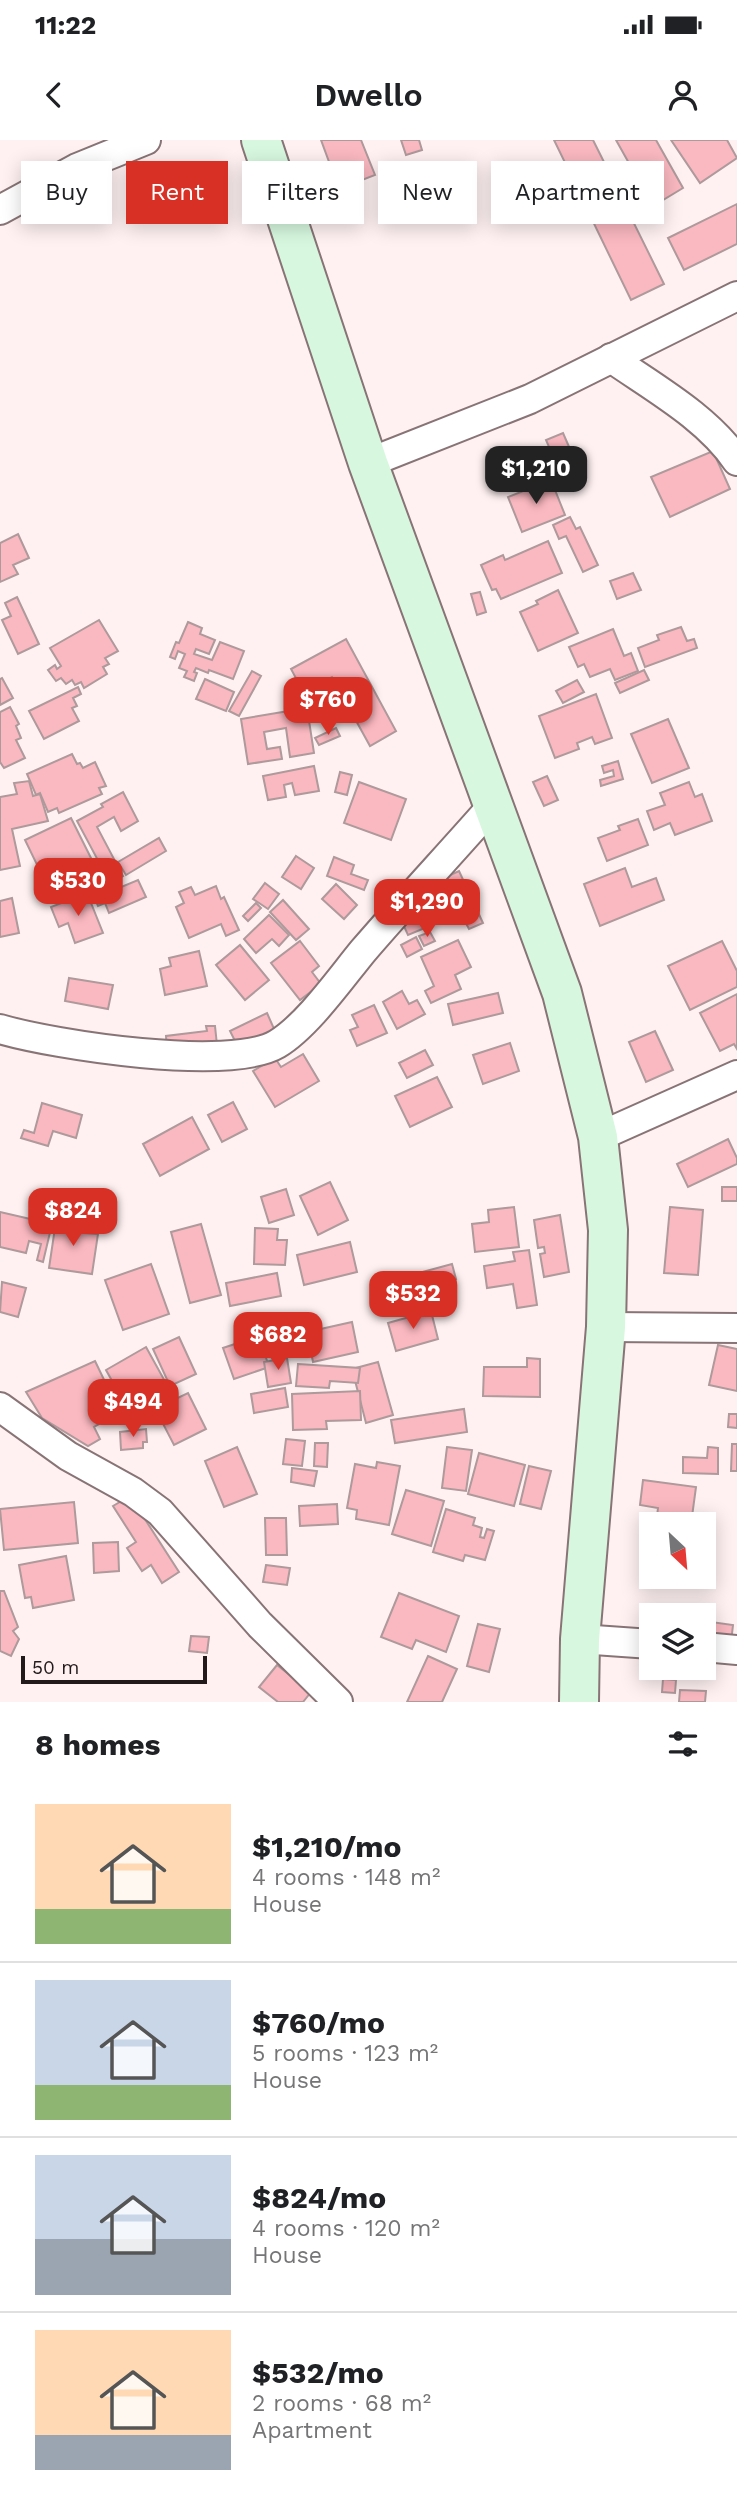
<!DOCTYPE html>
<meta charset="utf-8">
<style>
:root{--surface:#fff;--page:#f2f2f2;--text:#202124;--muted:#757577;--line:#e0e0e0;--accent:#d93025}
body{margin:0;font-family:"Work Sans",sans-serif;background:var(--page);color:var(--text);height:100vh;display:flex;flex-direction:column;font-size:26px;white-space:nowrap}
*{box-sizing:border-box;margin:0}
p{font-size:23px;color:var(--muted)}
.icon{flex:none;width:38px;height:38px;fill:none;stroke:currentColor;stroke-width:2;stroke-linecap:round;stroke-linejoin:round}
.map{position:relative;height:1562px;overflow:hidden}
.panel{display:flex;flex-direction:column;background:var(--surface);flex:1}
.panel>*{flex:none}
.banner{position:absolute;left:21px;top:21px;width:696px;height:63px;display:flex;gap:14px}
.needle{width:46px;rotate:154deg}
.controls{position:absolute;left:639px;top:1372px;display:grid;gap:14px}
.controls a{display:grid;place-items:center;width:77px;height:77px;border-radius:0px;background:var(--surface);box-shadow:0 4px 18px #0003;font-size:35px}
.scale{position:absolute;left:21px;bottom:18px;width:186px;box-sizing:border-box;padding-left:7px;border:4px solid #21191a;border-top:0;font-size:19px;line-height:24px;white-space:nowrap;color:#21191a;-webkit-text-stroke:5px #fff1f2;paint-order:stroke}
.price{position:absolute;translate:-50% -60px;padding:0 16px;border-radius:14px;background:var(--accent);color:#fff;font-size:23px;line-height:46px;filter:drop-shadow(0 2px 4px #0008)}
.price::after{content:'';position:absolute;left:50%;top:42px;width:21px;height:16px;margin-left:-10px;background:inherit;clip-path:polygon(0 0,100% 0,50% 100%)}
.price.current{background:#222;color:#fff}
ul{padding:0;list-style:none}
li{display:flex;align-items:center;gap:21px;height:175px;padding:0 35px}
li+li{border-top:2px solid var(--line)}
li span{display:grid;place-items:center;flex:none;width:196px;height:140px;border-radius:0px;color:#555}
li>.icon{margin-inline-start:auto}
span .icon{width:84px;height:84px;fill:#fffc;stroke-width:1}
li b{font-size:30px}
h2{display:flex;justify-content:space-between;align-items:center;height:84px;padding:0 35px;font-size:30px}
.chip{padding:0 24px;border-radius:0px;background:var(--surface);box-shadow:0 4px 18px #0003;font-size:24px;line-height:63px}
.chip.current{background:var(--accent);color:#fff}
.status{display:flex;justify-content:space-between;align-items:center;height:49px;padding:0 35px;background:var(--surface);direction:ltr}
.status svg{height:19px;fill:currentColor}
header{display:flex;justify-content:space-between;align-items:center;height:91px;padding:0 35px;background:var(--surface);font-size:32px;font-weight:600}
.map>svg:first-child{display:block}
.building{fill:#fab8c0;stroke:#ae999b;stroke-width:2}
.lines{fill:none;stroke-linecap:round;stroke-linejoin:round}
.street-casing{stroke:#887476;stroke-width:32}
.secondary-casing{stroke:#887476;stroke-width:42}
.street{stroke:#fff;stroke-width:28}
.secondary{stroke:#d7f8df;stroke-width:38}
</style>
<div class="status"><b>11:22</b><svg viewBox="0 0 49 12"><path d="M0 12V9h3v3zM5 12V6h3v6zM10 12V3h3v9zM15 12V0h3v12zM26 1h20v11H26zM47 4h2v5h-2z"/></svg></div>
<header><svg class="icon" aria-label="back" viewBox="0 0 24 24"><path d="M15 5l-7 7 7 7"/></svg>Dwello<svg class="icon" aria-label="person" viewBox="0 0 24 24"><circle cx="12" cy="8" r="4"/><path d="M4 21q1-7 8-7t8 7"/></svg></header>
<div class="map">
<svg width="737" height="1562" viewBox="0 0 737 1562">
<rect width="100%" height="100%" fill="#fff1f2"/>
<!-- building -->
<g class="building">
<path d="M321 0H361L375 35 339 49Z"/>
<path d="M401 0H419L422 10 406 15Z"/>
<path d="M554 0H593L605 24 573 39Z"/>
<path d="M616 0H656L683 48 653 66Z"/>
<path d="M671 0H727L737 18 700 43Z"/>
<path d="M616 47 664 144 631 160 584 63Z"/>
<path d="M737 64V104L684 130 668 98Z"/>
<path d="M563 293 573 316 556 323 546 300Z"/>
<path d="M713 311 730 349 670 377 651 337Z"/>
<path d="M551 340 565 375 522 392 508 357Z"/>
<path d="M570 377 576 389 580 387 598 425 583 432 566 396 559 399 553 385Z"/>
<path d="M18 394 29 418 13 425 18 434 0 442V403Z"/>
<path d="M548 401 562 433 501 459 496 449 492 450 481 425 503 415 505 420Z"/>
<path d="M633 433 641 450 617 459 610 441Z"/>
<path d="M558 450 578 493 538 511 520 472 538 464 536 461Z"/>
<path d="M480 452 486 472 477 475 471 454Z"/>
<path d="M17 457 39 504 18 514 2 480 11 476 5 463Z"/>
<path d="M99 480 118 511 105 518 109 524 103 527 107 534 84 548 81 542 75 545 72 540 66 544 61 538 56 541 48 530 55 525 57 529 61 526 50 508Z"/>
<path d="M188 482 202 488 200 494 215 500 209 514 196 509 194 514 212 520 220 502 244 511 233 539 209 530 208 533 196 528 194 532 197 533 194 541 184 537 187 531 179 528 185 514 178 511 175 519 170 517 176 502 179 503Z"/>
<path d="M681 487 687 501 694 499 697 508 645 527 638 508 659 500 657 495Z"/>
<path d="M613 489 624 516 631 513 638 531 615 540 610 529 590 537 584 524 578 527 569 507Z"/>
<path d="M346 499 396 591 370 606 332 537 304 553 291 529Z"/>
<path d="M644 530 649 540 620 553 615 543Z"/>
<path d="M252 531 261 536 239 576 229 571Z"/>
<path d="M2 538 13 558 0 565V539Z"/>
<path d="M205 539 234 552 226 571 196 559Z"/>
<path d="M577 540 584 552 563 563 556 551Z"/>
<path d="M78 547 81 554 73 558 77 566 72 568 79 581 44 599 29 571Z"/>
<path d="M596 554 612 598 595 604 592 597 577 603 579 609 555 618 539 576Z"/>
<path d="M10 567 19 584 16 586 21 598 16 600 25 618 4 628 0 622V572Z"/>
<path d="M307 568 314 613 290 617 286 588 264 592 267 609 280 607 282 619 248 624 241 579Z"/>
<path d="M668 579 689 628 652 643 631 594Z"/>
<path d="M336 588 340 596 319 605 315 598Z"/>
<path d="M72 614 77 624 80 623 83 628 95 622 106 646 99 648 102 654 59 673 57 668 48 672 40 653 36 655 27 634Z"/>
<path d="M618 621 623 639 601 646 600 640 614 636 613 630 604 633 602 626Z"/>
<path d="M314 626 319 651 295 655 292 643 284 645 286 657 268 660 263 636Z"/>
<path d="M340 632 352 635 347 655 335 652Z"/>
<path d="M547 636 558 660 544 666 533 642Z"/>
<path d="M29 641 33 656 40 654 48 681 12 689 20 726 0 730V657L17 654 14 643Z"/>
<path d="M359 642 406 659 391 700 344 683Z"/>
<path d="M689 642 695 657 702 654 712 681 675 695 670 683 654 690 647 671 665 665 660 653Z"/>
<path d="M123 652 138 681 121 691 114 677 97 687 123 736 110 743 77 681 103 667 101 664Z"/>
<path d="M71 678 101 738 74 752 61 726 42 735 25 700Z"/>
<path d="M638 679 648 705 607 721 598 698 620 690 618 686Z"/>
<path d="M159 698 166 711 126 735 118 722Z"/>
<path d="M296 716 314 728 301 749 282 737Z"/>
<path d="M334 717 354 725 351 734 368 740 364 750 327 736Z"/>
<path d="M625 728 632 747 656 738 664 760 600 786 584 744Z"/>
<path d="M459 731 483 783 469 789 450 753 445 755 443 763 451 767 445 779 421 767 437 741Z"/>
<path d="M62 737 70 752 59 758 51 743Z"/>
<path d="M138 740 146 757 109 773 105 763 98 766 91 750 103 744 107 753Z"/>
<path d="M265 743 279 754 268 769 253 759Z"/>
<path d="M336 744 357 765 344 779 322 759Z"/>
<path d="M216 746 221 759 224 757 239 790 226 796 221 784 189 798 176 767 184 763 179 752 191 747 195 755Z"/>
<path d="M87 753 103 793 75 803 68 783 59 787 51 767Z"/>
<path d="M12 758 19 793 0 797V761Z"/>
<path d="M283 760 309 789 296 800 270 772Z"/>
<path d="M256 763 261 768 248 781 243 776Z"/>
<path d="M419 774 425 788 408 795 402 782Z"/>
<path d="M269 775 289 795 279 806 272 799 256 813 244 799Z"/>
<path d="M430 792 435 801 424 806 419 796Z"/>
<path d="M416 797 422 809 407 817 401 805Z"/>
<path d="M458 800 471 827 455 835 461 849 431 863 425 851 434 846 421 817Z"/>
<path d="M300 801 319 826 312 832 321 844 300 860 271 823Z"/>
<path d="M722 801 737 831V847L690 870 668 826Z"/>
<path d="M240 805 269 840 245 860 216 825Z"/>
<path d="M199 811 207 846 165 855 160 829 171 826 169 818Z"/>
<path d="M69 838 113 845 108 869 65 861Z"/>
<path d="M402 851 409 864 417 860 425 874 397 889 383 862Z"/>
<path d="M498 853 503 873 453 885 448 864Z"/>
<path d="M737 854V909L734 904 720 911 700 873Z"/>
<path d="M374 865 387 893 357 906 350 890 358 887 352 875Z"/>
<path d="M267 873 275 891 239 909 230 891Z"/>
<path d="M206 886H215L217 905 167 911 166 896 207 891Z"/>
<path d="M655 891 673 930 646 942 629 902Z"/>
<path d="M510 903 519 931 483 944 473 915Z"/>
<path d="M425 910 433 925 407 938 399 923Z"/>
<path d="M303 914 319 941 275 967 253 931 275 918 281 927Z"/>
<path d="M437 937 452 967 410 987 395 956Z"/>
<path d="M233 962 247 989 222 1002 208 975Z"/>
<path d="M42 963 82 975 76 998 53 991 48 1006 21 998 24 990 34 993Z"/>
<path d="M192 977 209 1009 160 1036 143 1004Z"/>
<path d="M728 999 737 1018V1024L688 1047 677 1024Z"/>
<path d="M330 1042 348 1080 318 1095 300 1056Z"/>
<rect x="722" y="1047" width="15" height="14"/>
<path d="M286 1049 294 1075 269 1083 261 1057Z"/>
<path d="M514 1067 519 1107 475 1112 472 1084 489 1082 488 1070Z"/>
<path d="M670 1067 703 1070 698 1135 664 1133Z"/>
<path d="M0 1072 52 1084 43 1122 37 1120 41 1104 29 1101 26 1113 0 1107Z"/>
<path d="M560 1075 569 1132 544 1137 540 1114 545 1113 544 1107 538 1108 534 1080Z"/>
<path d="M56 1081 86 1085 85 1093 98 1094 92 1134 49 1128Z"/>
<path d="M201 1084 221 1155 190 1163 171 1092Z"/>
<path d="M255 1088 278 1089 277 1100H287L285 1125 254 1124Z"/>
<path d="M350 1102 357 1132 304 1145 297 1115Z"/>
<path d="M529 1110 537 1165 517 1168 513 1144 487 1148 484 1126 515 1121 513 1112Z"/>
<path d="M151 1124 169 1174 123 1190 105 1140Z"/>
<path d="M452 1124 456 1139 431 1146 435 1160 423 1163 415 1134Z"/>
<path d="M277 1133 281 1156 230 1166 226 1143Z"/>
<path d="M411 1137 423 1167 408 1173 395 1144Z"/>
<path d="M2 1142 26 1148 18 1177 0 1172Z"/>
<path d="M431 1171 438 1199 396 1211 388 1183Z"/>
<path d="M352 1182 358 1212 313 1222 307 1192Z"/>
<path d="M259 1196 269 1227 234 1239 223 1208Z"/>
<path d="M179 1197 196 1234 170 1246 153 1209Z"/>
<path d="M718 1205 737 1209V1251L709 1245Z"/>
<path d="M146 1207 172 1254 123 1281 112 1260 120 1255 106 1230Z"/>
<path d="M287 1218 291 1243 268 1247 264 1222Z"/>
<path d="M527 1218 540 1219V1257L483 1256 484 1227H527Z"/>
<path d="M95 1221 108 1248 89 1257 92 1264 104 1259 113 1276 94 1287 100 1299 88 1306 42 1278 26 1252Z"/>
<path d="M378 1222 393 1275 366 1283 352 1229Z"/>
<path d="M298 1224 360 1228 358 1243 330 1241 329 1248 296 1246Z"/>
<path d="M285 1248 288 1267 254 1273 251 1254Z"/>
<path d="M360 1251 361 1280 326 1281 327 1289 293 1290 292 1254Z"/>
<path d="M188 1253 206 1289 174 1305 159 1276 171 1270 167 1263Z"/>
<path d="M464 1269 467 1292 395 1303 391 1280Z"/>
<path d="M729 1274H737V1288L728 1287Z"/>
<path d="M146 1289 147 1302H143V1308L121 1310 120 1292Z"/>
<path d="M286 1299 305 1301 302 1326 283 1324Z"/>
<path d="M315 1303H328L327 1327 314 1326Z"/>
<path d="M732 1304H737V1331H731Z"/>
<path d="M237 1307 257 1354 224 1367 205 1321Z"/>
<path d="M447 1307 472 1310 466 1351 442 1348Z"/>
<path d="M708 1307 718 1308V1334L683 1333V1317L707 1318Z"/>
<path d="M479 1313 525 1325 514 1366 468 1354Z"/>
<path d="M377 1322 400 1326 389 1385 356 1379 357 1370 347 1368 355 1324 376 1328Z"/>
<path d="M529 1326 551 1331 541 1369 520 1364Z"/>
<path d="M292 1328 317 1331 314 1346 291 1342Z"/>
<path d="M643 1340 696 1347 691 1384H656L658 1368 640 1365Z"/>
<path d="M406 1350 444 1361 431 1406 392 1394Z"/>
<path d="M130 1356 179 1432 162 1443 151 1425 142 1431 127 1408 136 1402 113 1366Z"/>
<path d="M74 1362 78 1403 4 1410 0 1369Z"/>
<path d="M337 1364 338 1384 300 1386 299 1366Z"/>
<path d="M446 1369 475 1378 473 1385 482 1388 480 1397 484 1398 487 1389 494 1391 485 1420 465 1415 463 1421 433 1412Z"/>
<path d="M265 1378H286L287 1415H266Z"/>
<path d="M118 1402 119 1431 94 1433 93 1403Z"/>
<path d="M66 1416 74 1460 33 1468 31 1457 25 1458 19 1425Z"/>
<path d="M266 1425 290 1428 287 1445 263 1442Z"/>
<path d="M0 1451H4L18 1487 13 1491 19 1499 11 1516 0 1511Z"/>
<path d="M399 1453 459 1476 446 1512 416 1500 412 1509 381 1497Z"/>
<path d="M704 1481 733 1485 731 1502 704 1498Z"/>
<path d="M478 1484 500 1489 489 1532 467 1526Z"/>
<path d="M191 1496 209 1497 207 1513 189 1511Z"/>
<path d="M428 1516 457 1529 442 1562H407Z"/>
<path d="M277 1525 311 1552 303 1562H278L259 1547Z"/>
<path d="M663 1539 676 1540 675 1553 662 1552Z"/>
<path d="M680 1550 706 1551 705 1562H679Z"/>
</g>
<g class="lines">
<!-- street casing -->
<g class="street-casing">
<g id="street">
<path d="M0 70 77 28 146 0"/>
<path d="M611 218C654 248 707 277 737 321"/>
<path d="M368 323 530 259 737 156"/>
<path d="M0 889C54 905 230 932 277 904 307 886 340 839 363 811 406 761 451 713 494 664"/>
<path d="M598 997 737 935"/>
<path d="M606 1187 737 1188"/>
<path d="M0 1267 68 1316 133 1352 160 1372 260 1485 338 1562"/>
<path d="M580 1499 651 1504"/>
<path d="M704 1507 737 1510"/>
</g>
</g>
<!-- secondary casing -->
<g class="secondary-casing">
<path id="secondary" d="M261 0 368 323 562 853 598 997 608 1090 606 1187 580 1499 579 1562"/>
</g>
<!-- street -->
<use href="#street" class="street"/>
<!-- secondary -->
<use href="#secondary" class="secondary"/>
</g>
</svg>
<div class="controls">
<a><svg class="needle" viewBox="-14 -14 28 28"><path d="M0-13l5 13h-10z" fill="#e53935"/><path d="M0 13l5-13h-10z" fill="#757577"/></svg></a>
<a><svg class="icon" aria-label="layers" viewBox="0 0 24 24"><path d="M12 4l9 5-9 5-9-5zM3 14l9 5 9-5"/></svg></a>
</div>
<div class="scale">50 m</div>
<b class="price current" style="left:536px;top:366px">$1,210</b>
<b class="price" style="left:328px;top:597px">$760</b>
<b class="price" style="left:78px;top:778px">$530</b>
<b class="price" style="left:427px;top:799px">$1,290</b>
<b class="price" style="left:73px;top:1108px">$824</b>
<b class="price" style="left:413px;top:1191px">$532</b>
<b class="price" style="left:278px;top:1232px">$682</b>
<b class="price" style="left:133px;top:1299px">$494</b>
<div class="banner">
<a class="chip">Buy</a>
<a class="chip current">Rent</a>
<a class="chip">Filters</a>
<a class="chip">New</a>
<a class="chip">Apartment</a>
</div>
</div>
<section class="panel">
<h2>8 homes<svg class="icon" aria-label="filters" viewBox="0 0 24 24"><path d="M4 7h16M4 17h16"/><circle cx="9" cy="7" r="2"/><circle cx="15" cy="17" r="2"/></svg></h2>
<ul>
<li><span style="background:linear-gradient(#ffd9b3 75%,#8fb573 0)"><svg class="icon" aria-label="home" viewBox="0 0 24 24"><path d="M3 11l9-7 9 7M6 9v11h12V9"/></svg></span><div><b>$1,210/mo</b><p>4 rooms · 148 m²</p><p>House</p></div></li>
<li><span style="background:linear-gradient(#c9d6e8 75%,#8fb573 0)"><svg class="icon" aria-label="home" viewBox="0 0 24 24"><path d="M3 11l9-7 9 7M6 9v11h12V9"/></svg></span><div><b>$760/mo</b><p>5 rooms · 123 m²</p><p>House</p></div></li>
<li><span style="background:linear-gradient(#c9d6e8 60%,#9aa5b1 0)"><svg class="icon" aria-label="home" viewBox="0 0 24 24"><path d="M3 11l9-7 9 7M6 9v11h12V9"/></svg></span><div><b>$824/mo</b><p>4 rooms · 120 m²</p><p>House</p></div></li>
<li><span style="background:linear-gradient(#ffd9b3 75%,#9aa5b1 0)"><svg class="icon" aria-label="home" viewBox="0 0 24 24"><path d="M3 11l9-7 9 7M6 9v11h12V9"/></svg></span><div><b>$532/mo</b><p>2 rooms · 68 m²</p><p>Apartment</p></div></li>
</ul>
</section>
